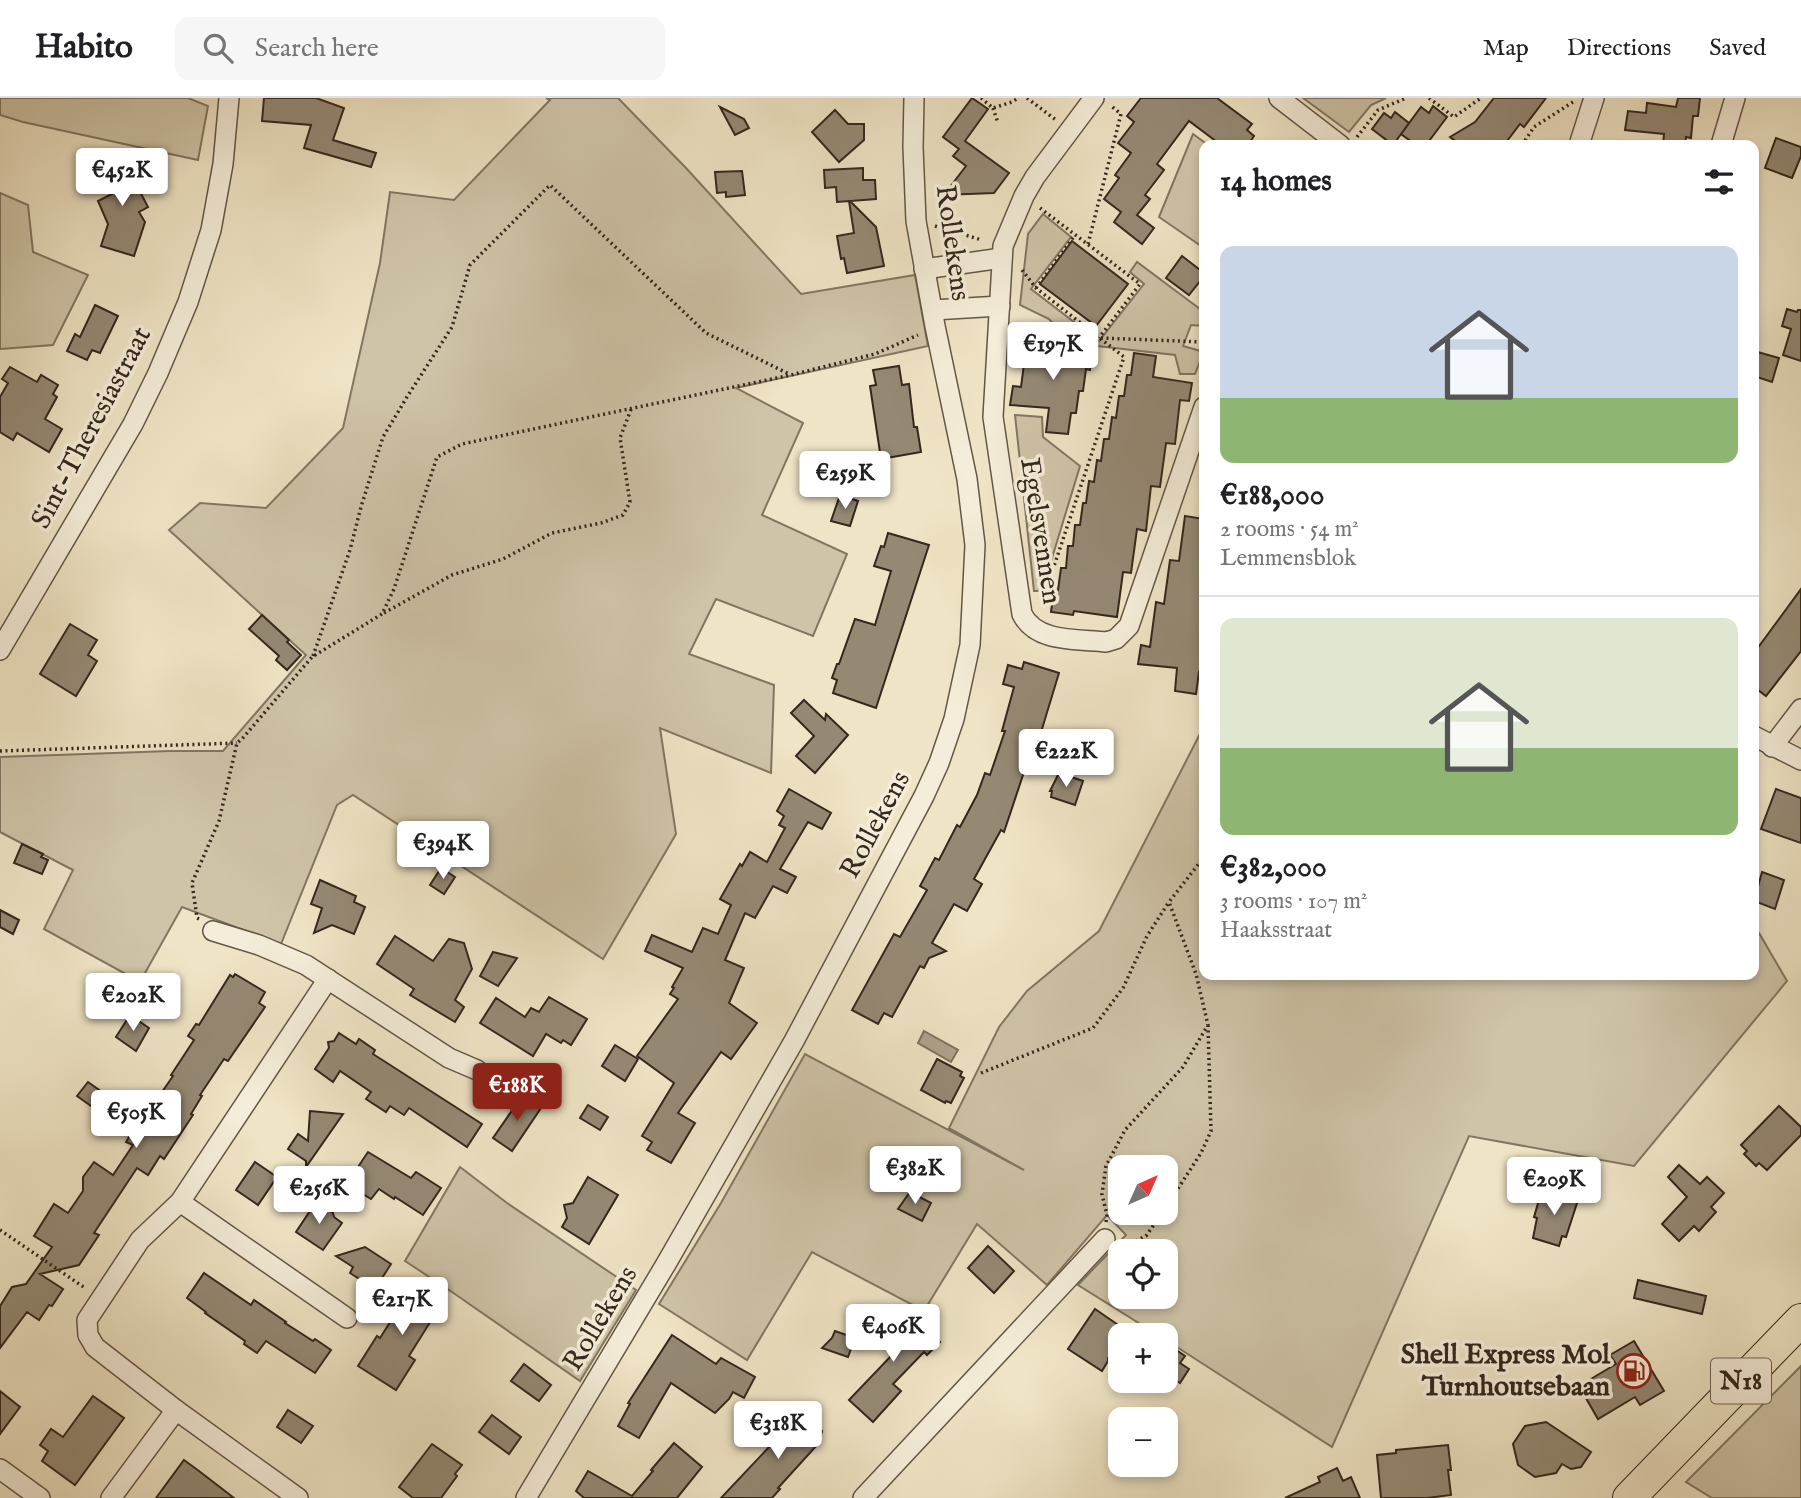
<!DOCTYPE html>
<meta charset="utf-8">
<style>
:root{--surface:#fff;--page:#f6f6f6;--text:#202124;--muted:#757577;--line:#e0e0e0;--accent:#8f2418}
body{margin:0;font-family:"IM FELL English",serif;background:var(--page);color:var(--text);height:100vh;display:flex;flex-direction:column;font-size:26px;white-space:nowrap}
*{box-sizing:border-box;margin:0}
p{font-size:23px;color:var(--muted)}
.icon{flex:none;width:38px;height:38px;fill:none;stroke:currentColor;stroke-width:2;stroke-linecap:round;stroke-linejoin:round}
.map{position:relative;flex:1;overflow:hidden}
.panel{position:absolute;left:1199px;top:42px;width:560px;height:840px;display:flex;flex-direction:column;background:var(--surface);border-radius:14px;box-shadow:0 4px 10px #0003}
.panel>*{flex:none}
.needle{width:46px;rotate:45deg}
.fabs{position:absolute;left:1108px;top:1057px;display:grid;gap:14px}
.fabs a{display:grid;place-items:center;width:70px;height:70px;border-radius:14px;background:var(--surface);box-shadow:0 4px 10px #0003;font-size:35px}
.price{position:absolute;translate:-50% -60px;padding:0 16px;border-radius:7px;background:#fff;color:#222;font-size:23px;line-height:46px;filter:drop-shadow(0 2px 4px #0008)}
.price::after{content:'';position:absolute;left:50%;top:42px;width:21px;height:16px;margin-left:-10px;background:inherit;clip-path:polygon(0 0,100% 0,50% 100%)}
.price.selected{background:var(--accent);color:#fff}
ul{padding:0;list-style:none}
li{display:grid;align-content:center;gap:14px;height:371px;padding:0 21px}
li+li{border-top:2px solid var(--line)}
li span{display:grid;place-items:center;height:217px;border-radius:14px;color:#555}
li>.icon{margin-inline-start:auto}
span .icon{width:126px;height:126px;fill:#fffc;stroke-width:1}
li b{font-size:30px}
h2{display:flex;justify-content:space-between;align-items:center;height:84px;padding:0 21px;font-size:30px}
header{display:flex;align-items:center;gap:42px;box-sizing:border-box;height:98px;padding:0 35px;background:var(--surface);border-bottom:2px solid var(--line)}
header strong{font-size:33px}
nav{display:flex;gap:38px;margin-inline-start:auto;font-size:24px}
.search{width:490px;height:63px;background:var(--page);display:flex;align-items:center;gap:18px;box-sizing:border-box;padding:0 24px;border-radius:14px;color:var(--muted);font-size:26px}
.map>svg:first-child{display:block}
.green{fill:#cfc4a8;stroke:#827662;stroke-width:2;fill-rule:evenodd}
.water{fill:#afa48c;stroke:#7e7260;stroke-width:2}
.building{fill:#958974;stroke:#34271d;stroke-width:2}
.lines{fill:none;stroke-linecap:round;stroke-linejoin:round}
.street-casing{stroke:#635647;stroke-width:22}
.primary-casing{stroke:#34271d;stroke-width:34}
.path{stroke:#34271d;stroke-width:3.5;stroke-dasharray:2 3.5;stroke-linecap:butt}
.street{stroke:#f5edd9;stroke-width:19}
.primary{stroke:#efe4c5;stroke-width:32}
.labels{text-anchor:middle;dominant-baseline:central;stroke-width:7;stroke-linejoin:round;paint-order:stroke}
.shield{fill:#f5edd9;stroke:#6e6255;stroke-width:2}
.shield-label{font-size:26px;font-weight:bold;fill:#34271d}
.street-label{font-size:28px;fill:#34271d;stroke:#f5edd9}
.poi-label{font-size:28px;font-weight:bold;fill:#34271d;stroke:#f5edd9;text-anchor:end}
</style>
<header>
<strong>Habito</strong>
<div class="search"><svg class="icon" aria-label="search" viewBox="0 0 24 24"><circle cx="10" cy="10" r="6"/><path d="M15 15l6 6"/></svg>Search here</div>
<nav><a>Map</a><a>Directions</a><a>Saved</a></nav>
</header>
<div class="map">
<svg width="1801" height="1400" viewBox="0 0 1801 1400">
<rect width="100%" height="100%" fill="#efe4c5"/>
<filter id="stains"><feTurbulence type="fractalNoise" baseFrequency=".00286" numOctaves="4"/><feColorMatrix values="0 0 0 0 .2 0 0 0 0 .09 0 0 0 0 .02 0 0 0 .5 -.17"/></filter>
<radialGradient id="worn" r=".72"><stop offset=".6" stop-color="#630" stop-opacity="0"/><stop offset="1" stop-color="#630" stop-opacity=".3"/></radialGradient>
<!-- green -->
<g class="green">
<path d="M0 0H188L208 8 198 62 23 24 0 17Z"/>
<path d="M546 0H618L686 70 801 196 915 177 928 248 736 290 803 325 762 417 847 456 813 538 716 501 689 556 774 587 771 675 660 630 676 736 603 861 353 697 337 707 281 846 182 809 140 884 44 831 73 772 0 734V659L170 653H223L306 557 169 432 200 405 266 410 343 330 380 165 390 94 454 102 550 2Z"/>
<path d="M1303 0H1386L1371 7 1349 34Z"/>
<path d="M1193 36 1208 47H1204V150L1159 119Z"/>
<path d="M0 95 28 107 33 154 88 177 53 247 0 251Z"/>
<path d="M1043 116 1071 139 1031 191 1099 243 1144 186 1130 174 1137 164 1204 214V228L1191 227 1183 248 1204 254 1195 276H1180L1175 257 1071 245 1049 221 1020 207 1028 136Z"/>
<path d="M1015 317 1042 319 1043 339 1080 368 1042 493H1034Z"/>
<path d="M1204 628V877H1754V831L1759 835 1787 883 1634 1068 1469 1038 1332 1349 1166 1242V1237H1158L1078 1187 1126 1137 1107 1117 1047 1187 977 1126 924 1213 812 1154 747 1262 659 1206 721 1105 805 956 1024 1072 949 1030 999 929 1027 893 1099 833ZM1120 1069H1166V1115H1120ZM1120 1153H1166V1199H1120Z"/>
<path d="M460 1069 507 1105 636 1192 580 1283 452 1194 405 1163Z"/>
<path d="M1801 1268V1400H1712L1686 1384Z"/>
</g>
<!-- water -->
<path class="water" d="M924 933 958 952 951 964 918 945Z"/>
<!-- building -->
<g class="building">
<path d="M264 0H316L344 10 333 42 376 55 371 69 304 50 311 27 262 23Z"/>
<path d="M972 0 988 11 965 43 1009 75 994 95 944 97 966 68 953 58 959 51 943 39Z"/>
<path d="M1141 0H1217L1252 26 1247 32 1254 38 1248 47H1221L1189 23 1157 66 1164 72 1145 97 1150 101 1137 117 1154 130 1142 146 1114 124 1121 114 1104 101 1119 80 1115 77 1131 55 1118 45 1134 24 1127 18Z"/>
<path d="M1494 0H1546L1524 29 1520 26 1504 47H1461L1450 39 1475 24Z"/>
<path d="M1678 0H1700L1698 18H1693L1691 40 1686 39 1685 47H1663L1664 36 1625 32 1628 13 1646 15 1647 5 1676 9Z"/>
<path d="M1433 8 1447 19 1426 47H1416L1401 36 1421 9 1429 15Z"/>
<path d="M720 9 744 21 749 30 735 37Z"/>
<path d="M835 12 848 26H864V42L839 64 812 34Z"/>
<path d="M1395 14 1409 25 1393 47 1372 31 1384 15 1391 20Z"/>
<path d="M1776 40 1801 49V58L1792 80 1765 70Z"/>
<path d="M119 53 148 109 139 114 145 124 134 158 101 148 108 126 98 103 112 96 105 81 110 78 102 61Z"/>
<path d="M863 70V82H875L876 101 850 103 876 129 884 168 847 175 844 160 841 161 837 138 854 135 849 103 837 104 836 89 825 90 824 72Z"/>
<path d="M742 73 745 97 726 99V94L717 95 715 74Z"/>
<path d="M1072 143 1128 186 1096 228 1040 186Z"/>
<path d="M1182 158 1204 175V178L1189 197 1166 180Z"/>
<path d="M95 207 118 218 100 255 92 252 87 262 67 253 75 236 80 239Z"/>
<path d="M1787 211 1797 214 1798 212H1801V263L1783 257 1791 231 1782 228Z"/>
<path d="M1027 244 1070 250 1071 246 1093 249 1090 272 1086 271 1083 293H1079L1076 315H1071L1068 336 1046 334 1049 310 1010 307 1013 288 1021 289Z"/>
<path d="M1754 253 1779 260 1772 284 1754 278Z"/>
<path d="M1134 255 1156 258 1153 279 1192 285 1189 303 1180 302 1175 346 1166 345 1160 389 1151 388 1146 433 1137 431 1131 475 1123 474 1117 519 1074 513 1073 517 1051 514 1054 491 1058 492 1061 470H1066L1068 448H1073L1075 427H1080L1083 405H1086L1089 383 1094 384 1097 362 1101 363 1104 341H1109L1112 319 1116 320 1119 298H1124L1127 277H1131Z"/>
<path d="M899 268 902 287 909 286 914 329H917L921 354 881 361 870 288 876 287 873 272Z"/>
<path d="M10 269 37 284 41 277 58 287 53 296 57 299 45 321 62 331 49 354 17 335 13 342 0 334V299L8 285 2 281Z"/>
<path d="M840 397 858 403 850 428 831 423Z"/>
<path d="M1185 418 1204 421V566L1203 575 1199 574 1196 596 1175 593 1177 570 1138 566 1141 547 1150 549 1156 504 1164 506 1170 462 1179 463Z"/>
<path d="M888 435 929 447 876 610 833 595 837 582 832 580 837 566H839L855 521 875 527 891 473 874 468 881 448 884 449Z"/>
<path d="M1801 491V553L1766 598 1754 589V555Z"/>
<path d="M262 517 289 542 287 544 301 557 287 572 276 562 279 558 249 531Z"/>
<path d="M70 526 97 542 88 557 97 563 76 598 40 576Z"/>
<path d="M1024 564 1059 575 1042 631 1037 642 1035 641 1004 734 1001 732 974 781 982 786 967 813 954 806 932 845 946 853 929 860 924 870 920 868 892 919 884 915 878 926 852 912 894 836 900 839 927 792 920 788 935 760 939 762 957 727 960 729 977 697 985 675 990 677 1005 633H1002L1014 589 1003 586 1008 567 1022 571Z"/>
<path d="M804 602 825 622 826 616 848 637 815 675 796 658 814 638 791 615Z"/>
<path d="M1059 675 1083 683 1075 707 1051 699 1052 693H1050Z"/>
<path d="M789 691 831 715 822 731 808 724 780 771 796 779 787 795 773 788 755 820 745 815 725 862 744 870 729 905 757 925 731 961 721 954 678 1015 695 1025 671 1065 647 1052 652 1044 642 1038 674 985 637 958 678 901 670 896 674 890 672 889 683 870 645 853 652 837 692 854 703 830 718 836 731 807 720 801 740 766 742 768 750 754 767 764 785 730 779 727 784 718 777 713Z"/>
<path d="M1776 691 1801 700V745L1761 731Z"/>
<path d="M22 746 43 756 41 759 48 762 42 776 14 765Z"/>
<path d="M441 770 455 779 444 796 430 787Z"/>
<path d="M1762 774 1784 782 1775 811 1754 803Z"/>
<path d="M320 782 356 798 354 804 365 809 354 836 332 827 314 835 322 810 311 806Z"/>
<path d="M0 812 19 822 13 836 0 829Z"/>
<path d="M395 838 433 863 449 841 464 845 472 871 455 902 464 909 455 924 410 897 414 891 377 866Z"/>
<path d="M493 854 517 860 498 888 480 878Z"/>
<path d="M235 876 265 894 259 905 265 909 228 963 224 961 200 997 202 998 191 1016 193 1017 164 1061 160 1058 148 1077 137 1070 94 1135 99 1137 79 1167 40 1176 63 1191 52 1208 49 1207 39 1222 27 1214 0 1250V1208L12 1189 26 1186 52 1149 34 1138 54 1106 68 1115 83 1093V1079L94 1064 113 1077 133 1047 126 1044 138 1024 149 1031 169 1002 160 997 173 978 171 977 194 942 188 938 196 926 199 927 230 877 233 879Z"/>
<path d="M549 899 587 921 571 947 563 942 561 945 546 936 533 958 480 925 496 900 525 919 531 910 539 914Z"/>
<path d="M130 917 149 930 136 953 116 939Z"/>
<path d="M339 935 356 946 359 941 375 952 373 956 482 1026 467 1049 409 1010 404 1017 390 1008 386 1014 366 1001 371 994 340 973 333 984 315 971 329 950 328 944 334 943Z"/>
<path d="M615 947 638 961 625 983 602 968Z"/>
<path d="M937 961 962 974 960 978 964 980 951 1005 946 1003 945 1005 921 992Z"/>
<path d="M88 984 102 994 91 1008 77 998Z"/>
<path d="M522 998 541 1010 512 1053 493 1040Z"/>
<path d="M588 1007 608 1019 600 1032 580 1020Z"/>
<path d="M1779 1008 1801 1029V1037L1767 1072 1759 1065 1756 1068 1744 1056 1747 1053 1741 1047Z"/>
<path d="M310 1013 343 1016 306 1069V1063L288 1051 298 1036 308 1043Z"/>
<path d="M368 1054 411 1080 416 1074 441 1090 423 1117 395 1099 394 1101 379 1091 371 1101 353 1090 361 1076 356 1072Z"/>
<path d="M255 1064 277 1079 258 1107 236 1092Z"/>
<path d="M1679 1067 1700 1086 1707 1079 1724 1095 1711 1109 1716 1114 1699 1133 1694 1128 1679 1143 1662 1126 1687 1099 1668 1079Z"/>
<path d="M588 1079 618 1097 589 1146 562 1129 567 1120 564 1107 573 1105Z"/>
<path d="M1546 1093 1578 1102 1566 1139 1562 1138 1559 1148 1533 1140 1537 1120 1534 1119 1541 1095 1545 1096Z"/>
<path d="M910 1094 931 1105 922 1123 898 1111Z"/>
<path d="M316 1104 333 1115 334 1119 342 1125 323 1152 296 1134Z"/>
<path d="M988 1148 1014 1173 994 1195 968 1170Z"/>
<path d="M365 1149 391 1166 375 1191 350 1175 353 1169 336 1158Z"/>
<path d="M204 1175 251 1207 254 1202 286 1224 285 1225 313 1243 315 1241 331 1252 315 1275 266 1243 257 1255 244 1246 245 1243 205 1215 206 1214 187 1200Z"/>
<path d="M1638 1182 1706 1198 1702 1216 1634 1200Z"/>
<path d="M416 1183 442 1200 440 1204 442 1205 409 1258 415 1262 396 1292 358 1268 377 1238 380 1240Z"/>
<path d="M1095 1211 1127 1233 1124 1237H1120V1243L1108 1260V1263L1102 1273 1068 1251Z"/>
<path d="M897 1213 913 1228 916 1225 923 1233 926 1230 940 1244 927 1257 924 1254 893 1286 901 1293 873 1324 849 1302 892 1257 873 1239Z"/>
<path d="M835 1233 855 1240 848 1259 822 1250 832 1240Z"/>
<path d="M672 1237 716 1266 721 1260 755 1279 744 1300 733 1294 729 1301 715 1315 671 1285 639 1340 618 1328 630 1306 628 1305Z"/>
<path d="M1634 1243 1664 1293 1640 1307 1635 1299 1598 1321 1579 1288 1616 1266 1610 1257Z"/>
<path d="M1166 1245 1185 1258 1180 1265 1189 1271 1180 1285 1171 1279 1166 1288Z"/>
<path d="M524 1266 551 1287 539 1303 511 1283Z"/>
<path d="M0 1293 20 1309 0 1336Z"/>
<path d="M93 1298 124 1320 75 1387 42 1363 48 1353 40 1347 51 1331 63 1339Z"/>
<path d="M288 1312 313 1328 301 1345 277 1329Z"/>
<path d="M802 1314 822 1333 818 1346 778 1390 780 1391 772 1400H721Z"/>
<path d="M492 1317 521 1339 509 1356 479 1334Z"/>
<path d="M1546 1324 1591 1354 1581 1369 1571 1371 1562 1366 1556 1375 1535 1379 1518 1367 1513 1346 1525 1328Z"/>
<path d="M674 1345 702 1369 677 1400H584L576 1393 588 1373 632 1398 653 1373 651 1372Z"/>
<path d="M432 1346 462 1367 455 1376 457 1378 441 1400H413L399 1389Z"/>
<path d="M1448 1347 1451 1372H1448L1451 1397 1427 1400H1381L1377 1357 1396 1355V1352Z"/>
<path d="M184 1362 199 1373 234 1400H156Z"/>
<path d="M1337 1370 1343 1383 1351 1379 1360 1400H1285L1320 1384 1318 1379Z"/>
</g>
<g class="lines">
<!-- street casing -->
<g class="street-casing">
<g id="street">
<path d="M1094 0 1035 79 1024 98 1003 148 993 319 1022 516C1036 545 1078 541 1106 544L1116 541 1129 528 1204 309"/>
<path d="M1279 0 1340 47"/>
<path d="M1579 47 1594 0"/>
<path d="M1721 47 1735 0"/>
<path d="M924 171 1002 160"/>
<path d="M933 212 1000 208"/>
<path d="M0 552 133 326 158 275 188 204 211 132 223 66 229 0"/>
<path d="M1754 638 1801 662"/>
<path d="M1772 649 1801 611"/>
<path d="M213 833 259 847 306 867 449 960 477 972"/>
<path d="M180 1104 347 1220"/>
<path d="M0 1371 40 1400"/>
<path d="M111 1400 176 1312"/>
<path d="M298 1400 176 1312 95 1249 88 1237 87 1222 140 1142 180 1104 328 881"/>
<path d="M526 1400 666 1166 794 943 924 698 939 665 954 621 970 547 975 447 967 381 935 228 916 123 913 49 914 0"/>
<path d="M863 1400 1105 1141"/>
</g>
</g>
<!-- primary casing -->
<g class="primary-casing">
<path id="primary" d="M1629 1400 1801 1222"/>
</g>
<!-- path -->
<g class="path">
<path d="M981 0 993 10 1012 4 1018 0"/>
<path d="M1027 0 1056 22"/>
<path d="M1429 0 1454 19 1481 0"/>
<path d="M993 10 998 25"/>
<path d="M1357 39 1378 12 1406 0"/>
<path d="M1522 47 1534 29 1573 4"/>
<path d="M1040 110 1140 186 1099 240"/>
<path d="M935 128 982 142"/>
<path d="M1088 146 1121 16 1110 7"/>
<path d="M1022 172 1036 190 1124 259 1043 501 1040 506"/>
<path d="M1036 190 1075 137"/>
<path d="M1101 240 1204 244"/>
<path d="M384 515 452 477 503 461 552 435 601 425 623 417 630 404 620 340 632 309"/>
<path d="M313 558 350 452 361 409 383 339 407 299 452 229 470 167 550 87 706 235 789 276"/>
<path d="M0 653 237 645"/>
<path d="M199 821 197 820 192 785 219 723 237 645 242 641 312 559 382 516 394 491 437 359 462 346 791 277 875 256 918 237"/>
<path d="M981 975 1093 930 1123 890 1147 838 1169 804"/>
<path d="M1166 1109 1201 1055 1211 1033 1208 928"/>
<path d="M1106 1124 1107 1117 1102 1096 1106 1068 1125 1032 1183 969 1208 927 1196 876 1169 804 1204 759"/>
<path d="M0 1132 85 1190"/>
<path d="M1121 1150 1146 1138 1162 1115"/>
</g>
<!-- street -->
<use href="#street" class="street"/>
<!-- primary -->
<use href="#primary" class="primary"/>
</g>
<!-- icons -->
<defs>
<g id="fuel-ring" transform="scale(1.75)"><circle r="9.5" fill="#f5edd9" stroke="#8f2418" stroke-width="1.5"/><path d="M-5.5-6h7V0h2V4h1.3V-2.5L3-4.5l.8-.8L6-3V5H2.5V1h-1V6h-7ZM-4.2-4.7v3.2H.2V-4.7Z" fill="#8f2418"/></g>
</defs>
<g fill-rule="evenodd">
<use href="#fuel-ring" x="1634" y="1273"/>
</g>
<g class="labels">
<!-- shield labels -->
<rect class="shield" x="1711" y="1260.5" width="60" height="45" rx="5"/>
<g class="shield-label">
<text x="1741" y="1283">N18</text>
</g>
<!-- street labels -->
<g class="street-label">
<text transform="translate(952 145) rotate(82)">Rollekens</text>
<text transform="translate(92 330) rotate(-62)">Sint-Theresiastraat</text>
<text transform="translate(1040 433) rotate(81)">Egelsvennen</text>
<text transform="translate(876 727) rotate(-62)">Rollekens</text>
<text transform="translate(601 1221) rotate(-59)">Rollekens</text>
</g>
<!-- poi labels -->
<g class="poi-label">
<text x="1610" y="1257">Shell Express Mol<tspan x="1610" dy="32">Turnhoutsebaan</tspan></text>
</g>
</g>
<rect width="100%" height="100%" filter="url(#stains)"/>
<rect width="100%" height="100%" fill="url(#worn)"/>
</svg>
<div class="fabs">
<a><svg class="needle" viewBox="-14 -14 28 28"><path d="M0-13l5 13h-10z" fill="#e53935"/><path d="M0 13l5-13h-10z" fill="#757577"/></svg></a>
<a><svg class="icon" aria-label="locate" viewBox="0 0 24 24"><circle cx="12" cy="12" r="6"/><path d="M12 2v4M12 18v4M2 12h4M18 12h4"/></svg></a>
<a>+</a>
<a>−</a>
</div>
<b class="price" style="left:122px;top:110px">€452K</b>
<b class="price" style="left:1053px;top:284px">€197K</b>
<b class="price" style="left:845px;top:413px">€259K</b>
<b class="price" style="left:1066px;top:691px">€222K</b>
<b class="price" style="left:443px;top:783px">€394K</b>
<b class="price" style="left:133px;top:935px">€202K</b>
<b class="price selected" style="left:517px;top:1025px">€188K</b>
<b class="price" style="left:136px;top:1052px">€505K</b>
<b class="price" style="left:915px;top:1108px">€382K</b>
<b class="price" style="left:1554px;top:1119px">€209K</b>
<b class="price" style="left:319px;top:1128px">€256K</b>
<b class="price" style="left:402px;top:1239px">€217K</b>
<b class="price" style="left:893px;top:1266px">€406K</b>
<b class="price" style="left:778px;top:1363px">€318K</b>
<section class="panel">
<h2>14 homes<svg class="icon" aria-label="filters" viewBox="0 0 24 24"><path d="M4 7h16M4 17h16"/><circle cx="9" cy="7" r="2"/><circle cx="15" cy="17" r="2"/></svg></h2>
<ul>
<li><span style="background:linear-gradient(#c9d6e8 70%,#8fb573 0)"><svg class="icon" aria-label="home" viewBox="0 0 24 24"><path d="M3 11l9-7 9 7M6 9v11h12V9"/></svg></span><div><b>€188,000</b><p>2 rooms · 54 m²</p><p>Lemmensblok</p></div></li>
<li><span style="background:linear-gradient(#dfe7d0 60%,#8fb573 0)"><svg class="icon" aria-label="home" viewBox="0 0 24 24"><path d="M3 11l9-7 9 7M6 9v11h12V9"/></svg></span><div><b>€382,000</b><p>3 rooms · 107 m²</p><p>Haaksstraat</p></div></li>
</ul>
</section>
</div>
